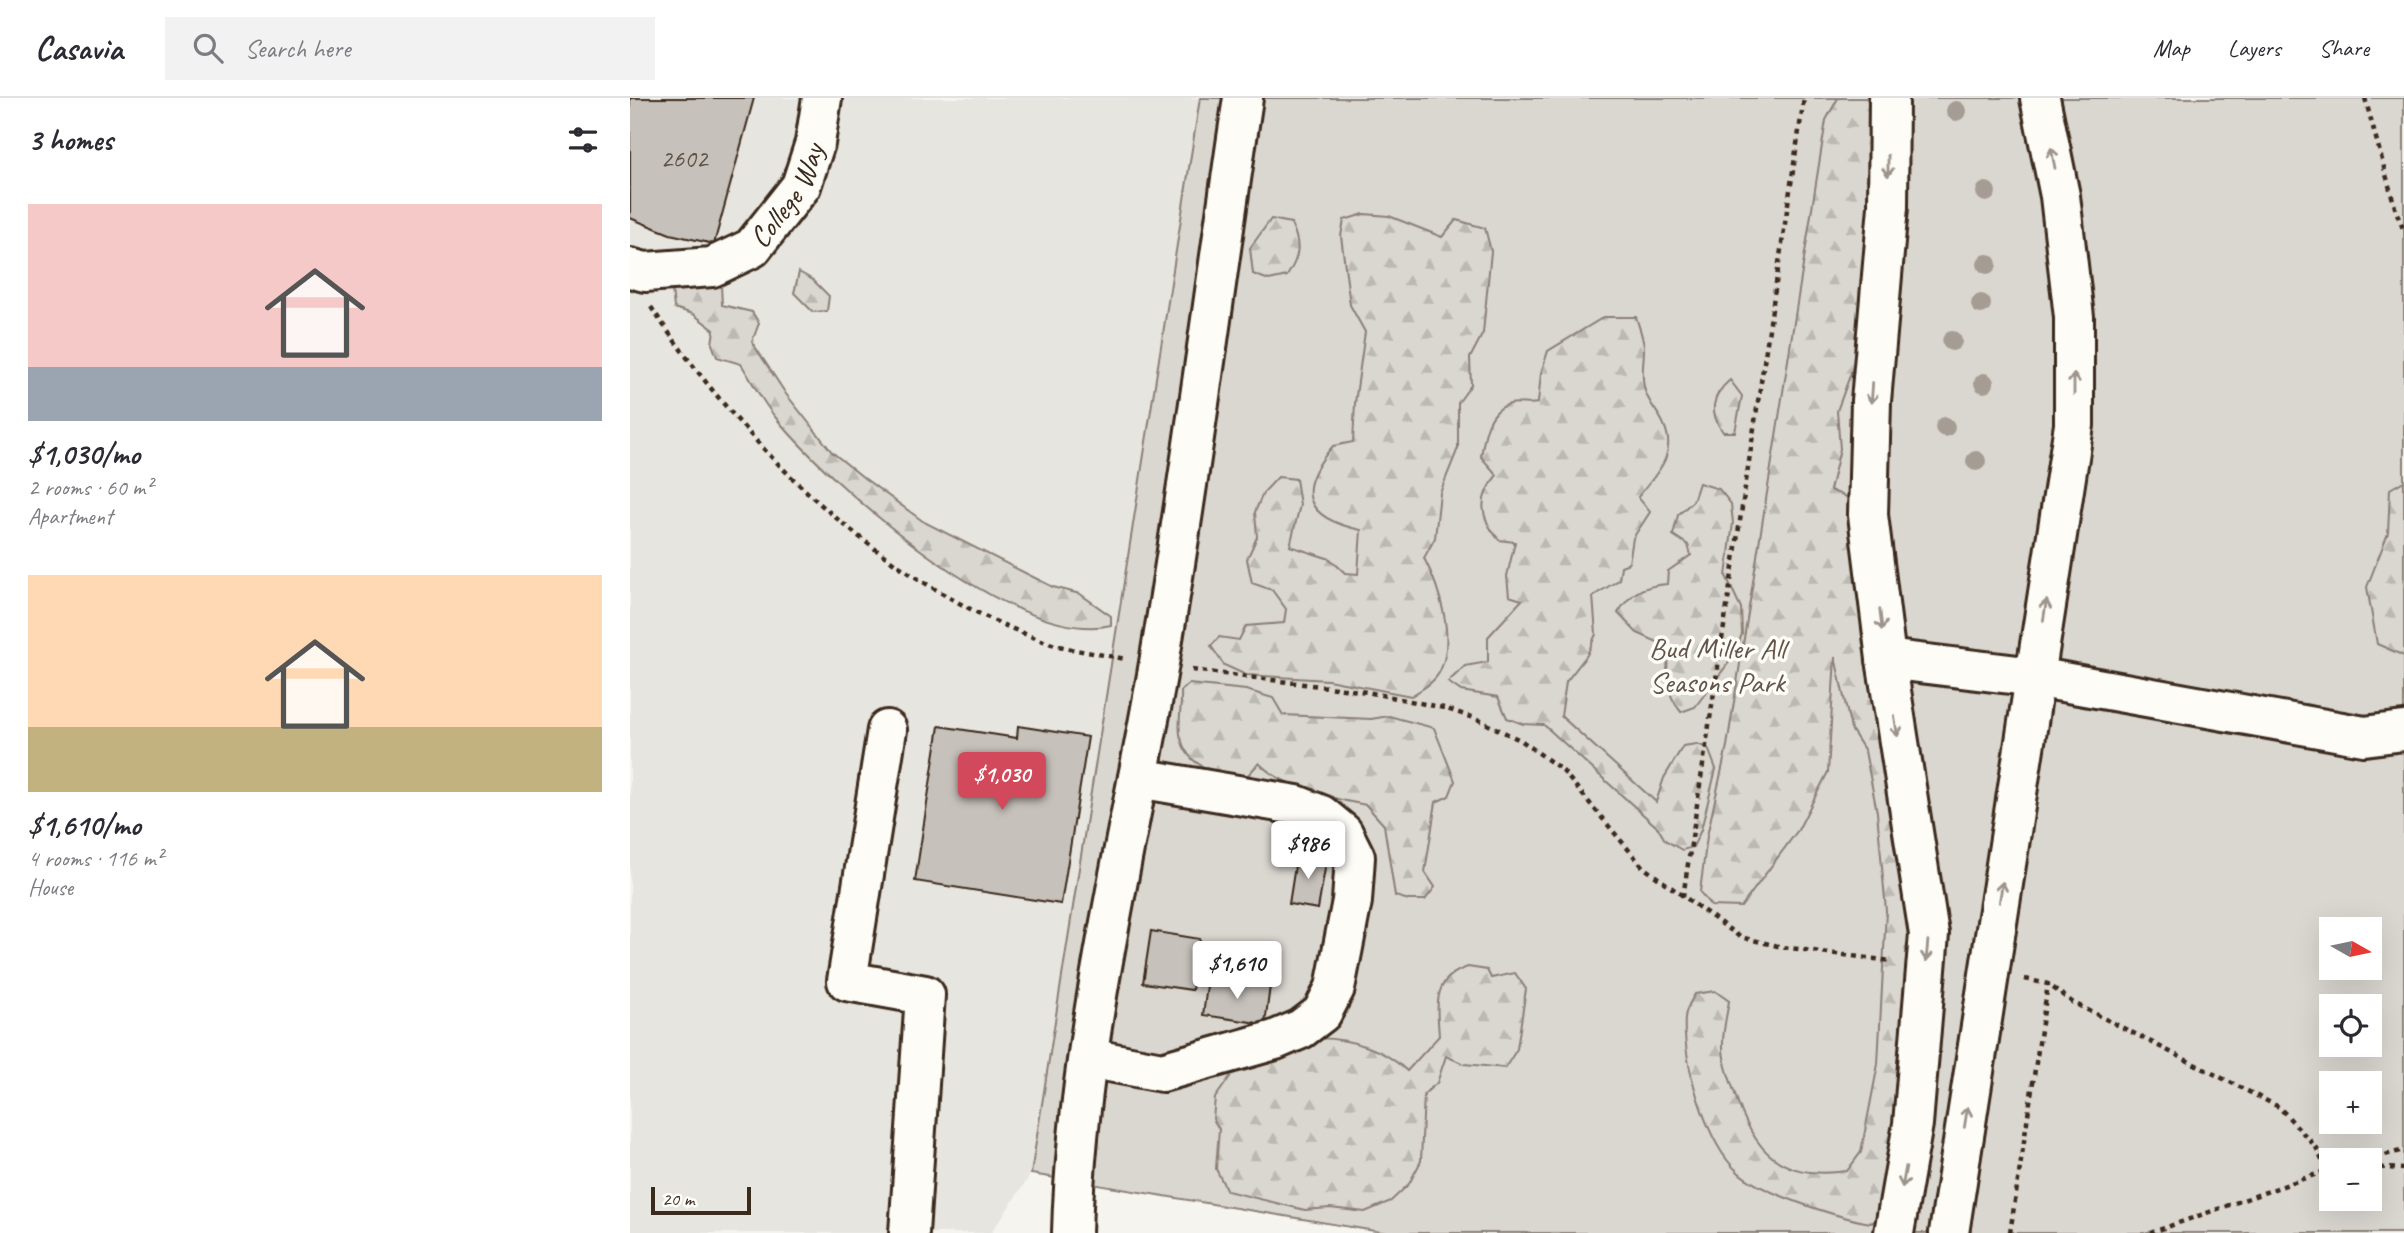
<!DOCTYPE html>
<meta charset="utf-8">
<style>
:root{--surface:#fff;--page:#f2f2f3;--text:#2b2b33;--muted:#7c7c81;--line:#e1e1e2;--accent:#d1495b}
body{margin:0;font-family:Caveat,sans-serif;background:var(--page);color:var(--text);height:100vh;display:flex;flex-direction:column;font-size:26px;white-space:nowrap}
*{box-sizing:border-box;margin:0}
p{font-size:23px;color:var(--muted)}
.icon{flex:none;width:38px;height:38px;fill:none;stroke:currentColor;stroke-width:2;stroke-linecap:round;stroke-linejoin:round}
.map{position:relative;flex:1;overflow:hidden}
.side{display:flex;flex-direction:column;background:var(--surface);width:630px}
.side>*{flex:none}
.needle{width:46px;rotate:99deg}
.buttons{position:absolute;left:1689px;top:819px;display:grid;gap:14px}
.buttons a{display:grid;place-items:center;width:63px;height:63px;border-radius:0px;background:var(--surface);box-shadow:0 7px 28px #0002;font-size:35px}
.scale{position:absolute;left:21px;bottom:18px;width:100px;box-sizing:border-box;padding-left:7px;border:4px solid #3b2a1e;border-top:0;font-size:19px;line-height:24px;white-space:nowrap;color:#3b2a1e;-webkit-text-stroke:5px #fdfcf7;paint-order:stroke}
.price{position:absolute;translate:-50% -60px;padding:0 16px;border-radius:7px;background:#fff;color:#222;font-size:23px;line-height:46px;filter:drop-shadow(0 2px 4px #0008)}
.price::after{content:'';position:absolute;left:50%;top:42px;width:21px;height:16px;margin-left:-10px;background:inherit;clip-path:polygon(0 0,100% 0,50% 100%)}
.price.selected{background:var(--accent);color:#fff}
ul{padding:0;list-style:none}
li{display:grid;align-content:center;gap:14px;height:371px;padding:0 28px}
li span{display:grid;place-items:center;height:217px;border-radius:0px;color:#555}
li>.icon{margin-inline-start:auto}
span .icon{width:126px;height:126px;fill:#fffc;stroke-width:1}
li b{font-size:30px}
h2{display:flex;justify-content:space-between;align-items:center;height:84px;padding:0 28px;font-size:30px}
header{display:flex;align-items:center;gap:42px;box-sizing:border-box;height:98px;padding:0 35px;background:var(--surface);border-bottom:2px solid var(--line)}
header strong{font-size:33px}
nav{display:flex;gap:38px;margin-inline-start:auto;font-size:24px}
.search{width:490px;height:63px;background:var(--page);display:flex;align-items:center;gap:18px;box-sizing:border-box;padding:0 24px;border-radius:0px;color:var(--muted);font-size:26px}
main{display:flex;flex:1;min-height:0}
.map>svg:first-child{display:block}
.built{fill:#e7e5df}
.grass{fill:#dad6d0;stroke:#8a8077;stroke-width:2;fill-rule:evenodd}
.forest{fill:url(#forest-firs);stroke:#8a8077;stroke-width:2}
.building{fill:#c7c1bb;stroke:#3b2a1e;stroke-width:2}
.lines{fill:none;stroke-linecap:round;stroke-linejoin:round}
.minor-casing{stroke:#3b2a1e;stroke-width:44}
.path{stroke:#3b2a1e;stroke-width:4.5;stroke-dasharray:5 5;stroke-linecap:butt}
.minor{stroke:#fdfcf7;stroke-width:38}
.tree{fill:#a59d94}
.oneway{stroke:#9c938a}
.labels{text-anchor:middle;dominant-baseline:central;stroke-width:7;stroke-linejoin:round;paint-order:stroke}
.number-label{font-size:26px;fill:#5e5045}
.street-label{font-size:30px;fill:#3b2a1e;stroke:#fdfcf7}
.park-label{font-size:30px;fill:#63554a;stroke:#fdfcf7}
</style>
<header>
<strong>Casavia</strong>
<div class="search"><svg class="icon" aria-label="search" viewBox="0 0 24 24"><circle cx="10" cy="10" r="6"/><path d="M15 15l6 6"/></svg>Search here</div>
<nav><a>Map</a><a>Layers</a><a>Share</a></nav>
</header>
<main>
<section class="side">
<h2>3 homes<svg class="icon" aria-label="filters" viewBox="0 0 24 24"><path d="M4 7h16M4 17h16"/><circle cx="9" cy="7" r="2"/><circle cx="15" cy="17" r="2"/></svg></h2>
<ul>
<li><span style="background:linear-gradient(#f6c9c9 75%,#9aa5b1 0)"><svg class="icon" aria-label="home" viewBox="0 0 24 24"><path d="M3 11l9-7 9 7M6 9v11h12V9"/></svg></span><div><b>$1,030/mo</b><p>2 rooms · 60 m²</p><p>Apartment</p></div></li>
<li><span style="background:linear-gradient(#ffd9b3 70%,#c2b280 0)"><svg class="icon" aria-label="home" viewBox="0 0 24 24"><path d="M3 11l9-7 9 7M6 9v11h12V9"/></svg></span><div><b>$1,610/mo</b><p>4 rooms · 116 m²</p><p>House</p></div></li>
</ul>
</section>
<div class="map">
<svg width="1774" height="1135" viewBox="0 0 1774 1135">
<defs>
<pattern id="forest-firs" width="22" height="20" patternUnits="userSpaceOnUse" patternTransform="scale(1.75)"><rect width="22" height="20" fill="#dad6d0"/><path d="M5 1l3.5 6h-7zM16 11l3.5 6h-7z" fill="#bcb8b2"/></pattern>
</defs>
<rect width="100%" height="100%" fill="#f5f4ee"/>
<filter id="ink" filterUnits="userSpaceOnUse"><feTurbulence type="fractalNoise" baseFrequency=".0143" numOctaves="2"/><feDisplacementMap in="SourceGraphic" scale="14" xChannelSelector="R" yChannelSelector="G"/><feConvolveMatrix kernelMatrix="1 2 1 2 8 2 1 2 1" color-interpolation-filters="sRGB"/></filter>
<g filter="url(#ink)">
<!-- built -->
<path class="built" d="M0 0H570L401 1076 361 1135H0Z"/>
<!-- grass -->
<path class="grass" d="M570 0H1774V1135H757L401 1076ZM1701 831H1740V870H1701ZM1701 908H1740V947H1701ZM1701 985H1740V1024H1701ZM1701 1062H1740V1101H1701Z"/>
<!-- forest -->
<g class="forest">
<path d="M1208 0H1236L1246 14 1233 242 1207 313 1210 351 1200 392 1219 400 1286 851 1252 1120 1241 1125C1210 1120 1130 1095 1108 1074 1076 1045 1052 963 1055 920 1055 912 1061 903 1065 896L1085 893 1099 903C1097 916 1093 931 1093 945 1092 960 1099 979 1104 993 1123 1053 1150 1083 1217 1073L1231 1054 1248 966 1256 813 1247 714 1235 653 1221 631 1205 559 1198 674 1168 732 1111 809 1081 808 1070 794 1077 738 1097 648 1196 22Z"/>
<path d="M734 116 759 118 812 139 826 122 855 130 861 153 853 235 840 260 841 287 828 305V350L810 395 805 440 794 460C809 489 826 540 810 573 804 585 792 591 781 598L698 582 616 577 594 567 581 548 589 539 609 542 616 528 654 525 656 511 642 492 622 485 617 461 627 439 625 414 633 395 648 379 666 381 670 407 660 448 700 461 715 475 728 476 731 432C674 420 664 393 703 348L723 344 725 305 735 234 720 207 711 138 714 122Z"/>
<path d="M641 121 661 125C671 147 670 158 657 178L639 182 623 176 620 150Z"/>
<path d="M169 174 183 182 199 198 197 213 183 214 164 195Z"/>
<path d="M91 186 92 207 122 214 129 225 122 244 156 296 202 354 234 380 294 424 423 489 450 496 481 518V527C385 550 203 389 146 320 132 304 122 283 111 266L87 259 82 246 84 232 63 216 44 210 42 191Z"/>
<path d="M974 219H1006C1009 229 1014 241 1014 251 1014 264 1011 275 1014 289 1018 307 1028 312 1034 327 1048 358 1025 377 1008 399L1020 414 1003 440 999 465 991 468 989 482 963 498 966 536 957 557 936 584 931 618 1026 704 1034 680 1053 648 1067 646 1078 650 1086 671 1071 732 1063 749 1052 752 1035 742 1028 730 914 627 893 626 877 620 868 599 831 593 818 584 835 568 858 564V539L892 502 879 498 877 478 885 444 869 442C850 420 847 400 867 377L851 359C854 340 857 312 880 306 888 304 899 307 908 305L911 275 918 253Z"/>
<path d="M1100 282 1112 298 1105 334H1093C1078 314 1082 297 1100 282Z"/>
<path d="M1774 383V558L1747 546 1737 489 1758 435 1760 391Z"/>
<path d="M1069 385 1089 391 1101 406 1103 425 1096 478 1111 510 1112 536 1103 559 1065 609 1051 614C1034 593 1036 575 1039 549L1007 535 988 515C1001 494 1013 488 1037 486L1038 473 1061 457 1058 447 1043 437 1048 417 1063 403Z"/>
<path d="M559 586 616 592 643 600 653 617 741 621 759 618 804 630 825 683 819 698 806 704 795 774 805 789 795 802H779L765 798 754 727 736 707C704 701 650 688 629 665L618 677C588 677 556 671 550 636 548 623 552 607 551 593Z"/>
<path d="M838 869 857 872 861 880 885 875 896 891 887 951 875 970 834 966 816 958 807 985 794 996 791 1063 779 1086 761 1103 735 1114 700 1110 675 1112 597 1093 586 1071 589 1031 583 1021 585 1000 612 962 650 953 673 952 688 940C722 941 753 950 777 973L809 938C807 907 802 880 838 869Z"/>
</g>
<!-- building -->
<g class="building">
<path d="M0 0H124L84 146 40 136 0 120Z"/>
<path d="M309 628 387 640 388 628 458 639 431 806 285 783Z"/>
<path d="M667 755 697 759 688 811 659 806Z"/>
<path d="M521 833 570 841 562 892 513 885Z"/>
<path d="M578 880 640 888 635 926 573 917Z"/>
</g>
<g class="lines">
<!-- minor casing -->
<g class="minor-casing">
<g id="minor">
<path d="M1259 0 1258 109 1241 303 1238 417 1256 561 1299 836 1283 1026 1264 1135"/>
<path id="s1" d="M0 170 15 174 82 169 122 150 171 88 185 45 192 0"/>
<path d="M1256 561 1405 579 1734 638 1774 633"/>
<path d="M257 632 217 883 295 897 279 1135"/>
<path d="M458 960 532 974 645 942 671 931 692 915 705 890 722 803 725 759 713 735 691 717 666 707 508 680"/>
<path d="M442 1135C447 947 495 761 527 577 560 385 584 192 613 0"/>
<path d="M1319 1135 1444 327V219L1430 98 1410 0"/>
</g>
</g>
<!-- path -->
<g class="path">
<path d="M1735 0 1766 113 1774 133"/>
<path d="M21 209C119 354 253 488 422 546 445 553 471 556 495 561"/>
<path d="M562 572 737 594 814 610 847 621 892 643 932 672 1013 769 1110 839 1152 849 1261 863"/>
<path d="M1053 799 1174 0"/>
<path d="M1395 881 1418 886 1442 904 1649 1009 1686 1049 1696 1071"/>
<path d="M1736 1062 1774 1052"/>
<path d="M1740 1069 1774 1071"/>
<path d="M1380 1135 1418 886"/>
<path d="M1520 1135 1701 1071"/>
</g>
<!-- minor -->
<use href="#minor" class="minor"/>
</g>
<!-- trees -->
<g class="tree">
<circle cx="1326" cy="13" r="10"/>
<circle cx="1356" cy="94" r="10"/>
<circle cx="1357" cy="166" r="10"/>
<circle cx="1351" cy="206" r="10"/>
<circle cx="1322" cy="243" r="10"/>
<circle cx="1354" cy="285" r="10"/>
<circle cx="1315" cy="329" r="10"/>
<circle cx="1346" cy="363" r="10"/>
</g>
<!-- one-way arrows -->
<defs><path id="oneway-shaft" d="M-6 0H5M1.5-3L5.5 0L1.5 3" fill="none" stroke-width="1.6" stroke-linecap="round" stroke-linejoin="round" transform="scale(1.75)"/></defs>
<g class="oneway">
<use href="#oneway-shaft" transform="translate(1423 60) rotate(-101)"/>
<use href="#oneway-shaft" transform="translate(1258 68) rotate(90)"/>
<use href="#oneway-shaft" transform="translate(1444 286) rotate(-90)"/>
<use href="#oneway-shaft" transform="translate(1242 295) rotate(94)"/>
<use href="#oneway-shaft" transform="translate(1415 512) rotate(-81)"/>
<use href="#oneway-shaft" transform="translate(1251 522) rotate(83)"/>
<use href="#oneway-shaft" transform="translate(1266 628) rotate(81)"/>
<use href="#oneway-shaft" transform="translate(1371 794) rotate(-81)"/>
<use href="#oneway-shaft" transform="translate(1297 853) rotate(95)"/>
<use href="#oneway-shaft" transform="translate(1336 1019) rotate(-81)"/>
<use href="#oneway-shaft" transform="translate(1274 1079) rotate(100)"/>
</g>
</g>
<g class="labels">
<!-- number labels -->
<g class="number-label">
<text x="54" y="60">2602</text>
</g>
<!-- street labels -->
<g class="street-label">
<text stroke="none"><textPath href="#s1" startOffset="191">College Way</textPath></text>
</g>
<!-- park labels -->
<g class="park-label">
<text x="1087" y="550">Bud Miller All<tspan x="1087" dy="34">Seasons Park</tspan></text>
</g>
</g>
</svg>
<div class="buttons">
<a><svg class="needle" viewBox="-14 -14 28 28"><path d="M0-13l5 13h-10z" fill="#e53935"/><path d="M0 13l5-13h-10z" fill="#7c7c81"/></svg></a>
<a><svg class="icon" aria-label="locate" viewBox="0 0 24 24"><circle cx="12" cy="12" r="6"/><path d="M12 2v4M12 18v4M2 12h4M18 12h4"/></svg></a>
<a>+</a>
<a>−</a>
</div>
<div class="scale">20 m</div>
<b class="price selected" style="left:372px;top:714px">$1,030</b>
<b class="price" style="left:678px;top:783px">$986</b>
<b class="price" style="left:607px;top:903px">$1,610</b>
</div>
</main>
